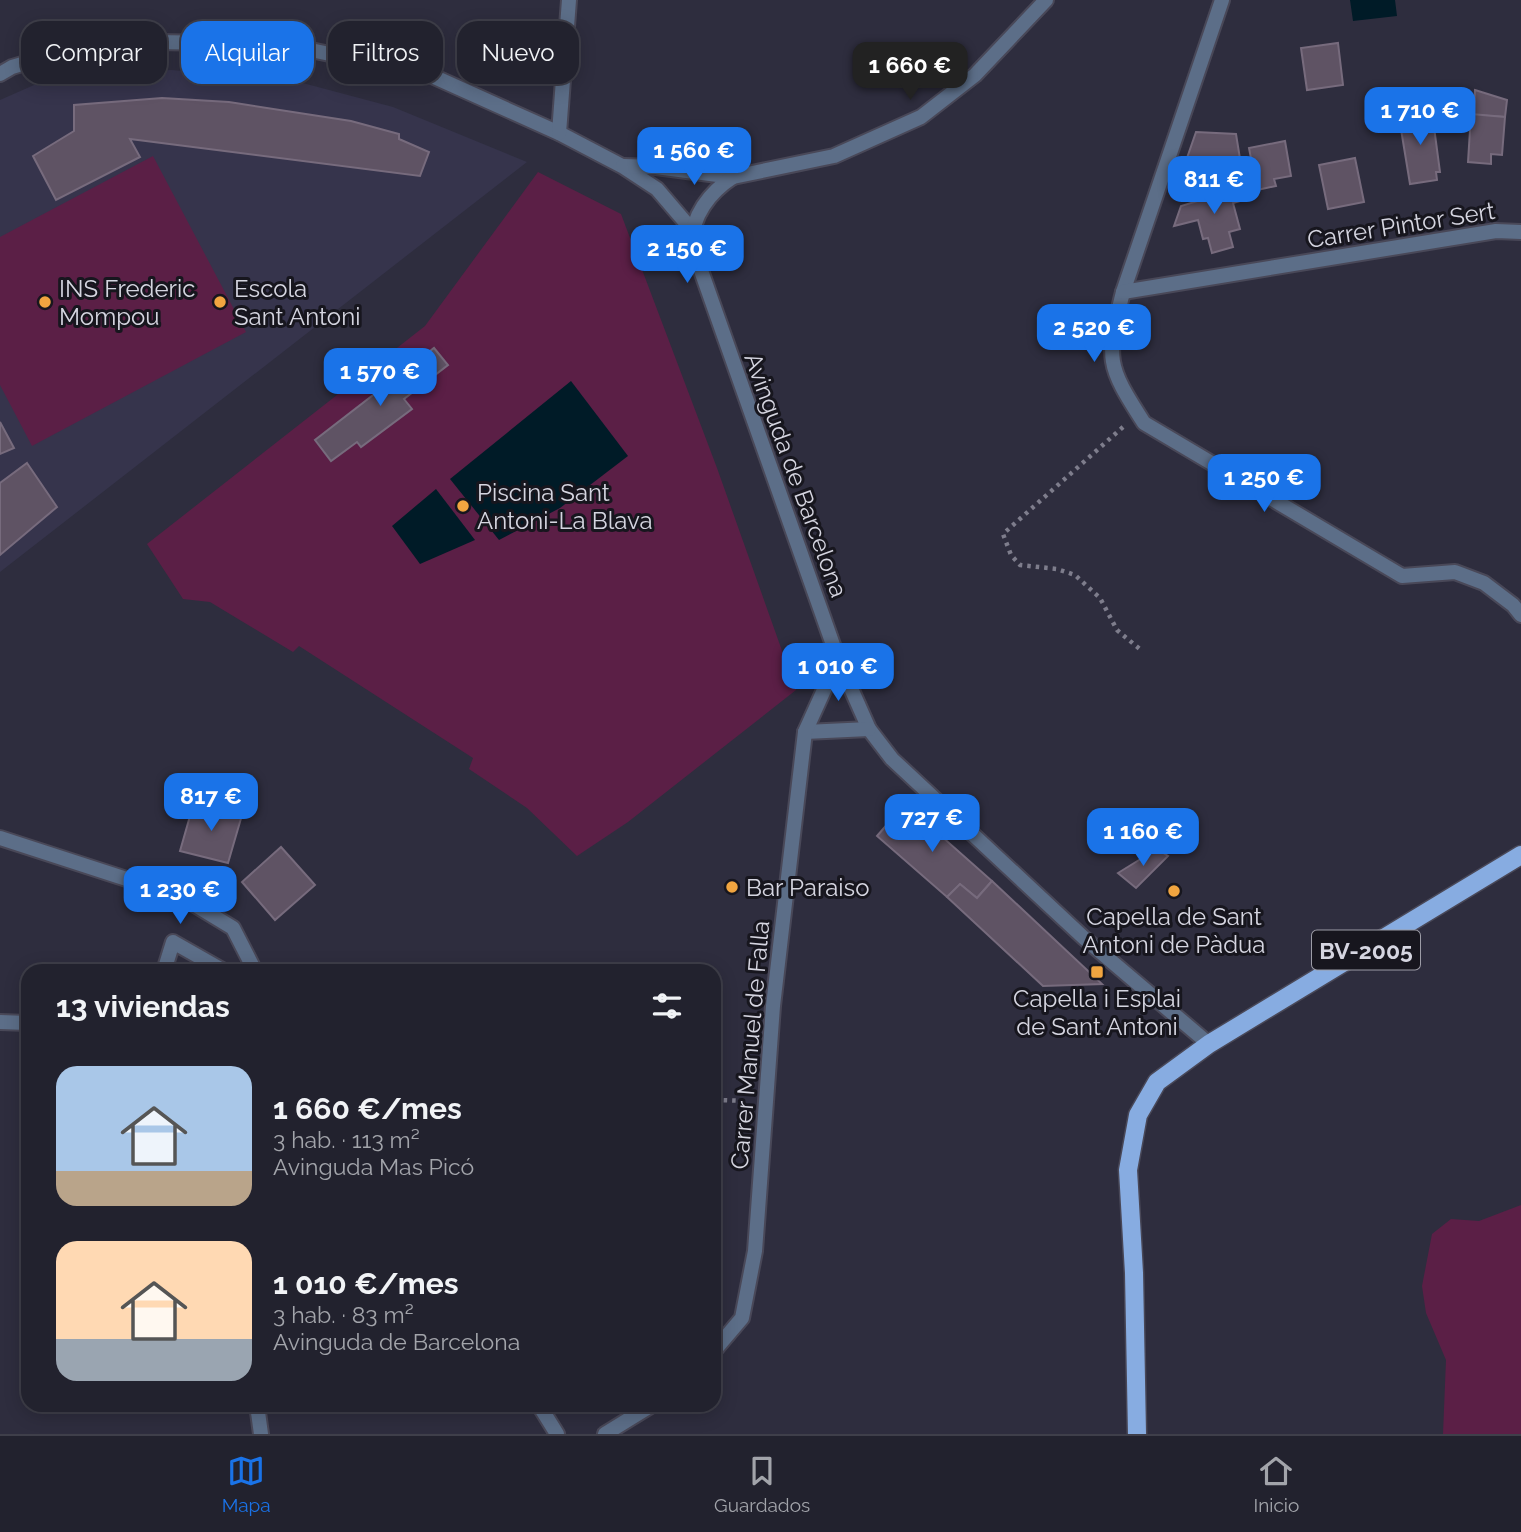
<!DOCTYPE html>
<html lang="es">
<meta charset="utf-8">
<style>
:root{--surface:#22222e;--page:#2e2f3a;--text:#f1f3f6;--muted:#a2a4aa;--line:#3f3f4a;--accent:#1a73e8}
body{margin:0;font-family:Raleway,sans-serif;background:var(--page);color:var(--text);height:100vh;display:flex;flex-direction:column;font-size:26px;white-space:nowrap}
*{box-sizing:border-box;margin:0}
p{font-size:23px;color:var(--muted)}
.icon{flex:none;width:38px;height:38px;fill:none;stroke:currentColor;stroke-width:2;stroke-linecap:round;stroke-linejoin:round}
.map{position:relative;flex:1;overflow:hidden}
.panel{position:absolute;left:21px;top:964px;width:700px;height:448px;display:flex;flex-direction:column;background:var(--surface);border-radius:21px;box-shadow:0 4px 18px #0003,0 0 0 2px var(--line)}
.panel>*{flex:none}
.top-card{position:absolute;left:21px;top:21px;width:700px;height:63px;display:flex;gap:14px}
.price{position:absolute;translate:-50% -60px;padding:0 16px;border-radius:14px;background:var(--accent);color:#fff;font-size:23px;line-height:46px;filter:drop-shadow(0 2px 4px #0008)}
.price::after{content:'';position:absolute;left:50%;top:42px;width:21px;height:16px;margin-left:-10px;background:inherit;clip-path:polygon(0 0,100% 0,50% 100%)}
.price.active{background:#222;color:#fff}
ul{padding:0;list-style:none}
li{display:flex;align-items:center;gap:21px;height:175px;padding:0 35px}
li span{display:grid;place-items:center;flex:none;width:196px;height:140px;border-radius:21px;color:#555}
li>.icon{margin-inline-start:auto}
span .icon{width:84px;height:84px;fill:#fffc;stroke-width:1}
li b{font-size:30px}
h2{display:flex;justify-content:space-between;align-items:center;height:84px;padding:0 35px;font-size:30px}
.chip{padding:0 24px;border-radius:21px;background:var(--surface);box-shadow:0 4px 18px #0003,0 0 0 2px var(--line);font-size:24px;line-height:63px}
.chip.active{background:var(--accent);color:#fff}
.dock{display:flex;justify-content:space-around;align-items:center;height:98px;border-top:2px solid var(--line);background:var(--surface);font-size:19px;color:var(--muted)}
.dock a{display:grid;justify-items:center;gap:4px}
.dock .active{color:var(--accent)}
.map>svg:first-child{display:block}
.built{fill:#36344c}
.green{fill:#5b1f46}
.water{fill:#001b27}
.building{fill:#5f5364;stroke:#776b7d;stroke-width:2}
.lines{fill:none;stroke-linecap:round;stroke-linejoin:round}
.minor-casing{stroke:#494858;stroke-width:18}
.primary-casing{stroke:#494858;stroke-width:21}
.path{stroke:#7e7d8c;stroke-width:4.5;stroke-dasharray:3.5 5;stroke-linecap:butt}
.minor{stroke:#5c6e88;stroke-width:14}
.primary{stroke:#87ace1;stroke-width:18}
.poi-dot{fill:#f1a540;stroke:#17161e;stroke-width:2.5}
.labels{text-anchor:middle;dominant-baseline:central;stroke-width:6;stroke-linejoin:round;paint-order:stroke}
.shield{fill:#17161e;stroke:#9c9ca6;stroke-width:2}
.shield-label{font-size:23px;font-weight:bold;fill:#d5d5e0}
.street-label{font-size:24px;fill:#d5d5e0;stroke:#17161e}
.poi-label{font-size:24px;fill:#d5d5e0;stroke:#17161e;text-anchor:start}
</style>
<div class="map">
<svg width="1521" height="1434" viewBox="0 0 1521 1434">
<rect width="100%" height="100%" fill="#2e2d3e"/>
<!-- built -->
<path class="built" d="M172 70 299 82 393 107 527 162 0 572V100L59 74Z"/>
<!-- green -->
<g class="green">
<path d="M153 156 246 332 32 446 0 385V237Z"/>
<path d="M538 172 621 214 717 468 796 690 628 822 577 856 527 808 469 769 473 758 299 646 293 652 210 602 183 599 147 544 425 326Z"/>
<path d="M1521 1205V1434H1443L1446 1360 1426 1313 1422 1286 1432 1234 1451 1219 1479 1221Z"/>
</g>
<!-- water -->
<g class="water">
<path d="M1350 0H1395L1397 16 1353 21Z"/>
<path d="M571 381 628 456 560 508 499 540 450 479Z"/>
<path d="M436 489 475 540 420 564 392 526Z"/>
</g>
<!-- building -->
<g class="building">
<path d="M1338 43 1343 85 1307 90 1301 48Z"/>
<path d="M1475 90 1507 100 1505 117 1474 115Z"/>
<path d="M162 98 229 102 351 121 399 134V139L429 152 420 176 130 139 140 157 56 200 33 156 74 131V105Z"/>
<path d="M1432 112 1440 172H1436L1437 180 1410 184 1399 117Z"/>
<path d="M1471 114 1505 117 1502 155 1491 154V164L1468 162Z"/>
<path d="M1196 132 1236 134 1241 165H1220L1187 158Z"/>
<path d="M1285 141 1291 176 1274 179 1276 186 1257 190 1249 148Z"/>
<path d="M1355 158 1364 202 1328 209 1319 165Z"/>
<path d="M1235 182 1240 201 1233 203 1240 229 1229 232 1233 247 1212 253 1208 238 1203 239 1198 220 1174 226 1181 206 1214 196 1212 188Z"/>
<path d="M434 348 448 365 404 399 412 409 361 447 357 442 331 461 315 440Z"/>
<path d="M0 422 14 448 0 454Z"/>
<path d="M27 463 57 507 0 555V483Z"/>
<path d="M194 802 242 815 228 863 180 851Z"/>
<path d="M905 804 992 881 977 898 960 884 947 897 877 836Z"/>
<path d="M281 847 315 885 275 920 242 882Z"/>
<path d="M1157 849 1168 856 1136 888 1118 873Z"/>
<path d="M992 881 1102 984 1043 986 947 897 960 884 977 898Z"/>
</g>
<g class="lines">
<!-- minor casing -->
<g class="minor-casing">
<g id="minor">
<path d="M1222 0 1123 292C1106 360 1106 364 1144 423L1402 576 1455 572 1484 583 1513 605 1521 615"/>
<path d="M0 74 12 67 62 52 153 42 282 44 430 75 559 133 622 166 657 189 692 230"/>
<path d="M559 133 569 0"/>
<path d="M623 166 656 167 733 177 834 156 921 117 975 75 1046 0"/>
<path d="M733 177C710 192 691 216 692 245L838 659 869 729 892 759 1084 938 1209 1044"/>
<path d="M1123 292 1496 231 1521 232"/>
<path d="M805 732 869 729"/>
<path d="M0 838 182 897 233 928 255 971"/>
<path d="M164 971 173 942 224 971"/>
<path d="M0 1022 28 1023"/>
<path d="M714 1351 742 1318 755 1251 773 1006 805 732 838 659"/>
<path d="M257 1405 261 1434"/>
<path d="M539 1405 557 1434"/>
<path d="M605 1434 652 1405"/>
</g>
</g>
<!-- primary casing -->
<g class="primary-casing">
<path id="primary" d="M1137 1434 1134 1273 1128 1170 1138 1115 1157 1082 1209 1044 1521 855"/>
</g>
<!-- path -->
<g class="path">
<path d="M1123 427 1003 534 1011 555 1020 565 1057 569 1075 575 1100 598 1117 630 1142 651"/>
<path d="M714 1079 720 1100 746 1101"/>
</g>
<!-- minor -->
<use href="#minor" class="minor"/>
<!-- primary -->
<use href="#primary" class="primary"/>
</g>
<!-- markers -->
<g class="poi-dot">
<circle cx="45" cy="302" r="7"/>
<circle cx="220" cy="302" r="7"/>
<circle cx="463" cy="506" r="7"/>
<circle cx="732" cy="887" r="7"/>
<circle cx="1174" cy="891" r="7"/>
<rect x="1090" y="965" width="14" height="14" rx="3.5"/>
</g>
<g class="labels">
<!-- shield labels -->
<rect class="shield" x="1312" y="930.5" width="108" height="39" rx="5"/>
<g class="shield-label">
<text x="1366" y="950">BV-2005</text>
</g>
<!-- street labels -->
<g class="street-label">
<text transform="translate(1401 225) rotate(-9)">Carrer Pintor Sert</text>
<text transform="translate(796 475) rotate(70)">Avinguda de Barcelona</text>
<text transform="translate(750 1045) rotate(-85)">Carrer Manuel de Falla</text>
</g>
<!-- poi labels -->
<g class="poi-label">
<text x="59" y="288">INS Frederic<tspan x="59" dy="28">Mompou</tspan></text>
<text x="234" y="288">Escola<tspan x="234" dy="28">Sant Antoni</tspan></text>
<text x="477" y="492">Piscina Sant<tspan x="477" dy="28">Antoni-La Blava</tspan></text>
<text x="746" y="887">Bar Paraiso</text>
<text x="1174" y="916" text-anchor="middle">Capella de Sant<tspan x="1174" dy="28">Antoni de Pàdua</tspan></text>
<text x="1097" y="998" text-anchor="middle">Capella i Esplai<tspan x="1097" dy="28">de Sant Antoni</tspan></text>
</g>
</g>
</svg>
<b class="price active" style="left:910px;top:102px">1 660 €</b>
<b class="price" style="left:1420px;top:147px">1 710 €</b>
<b class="price" style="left:694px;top:187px">1 560 €</b>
<b class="price" style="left:1214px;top:216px">811 €</b>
<b class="price" style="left:687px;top:285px">2 150 €</b>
<b class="price" style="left:1094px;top:364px">2 520 €</b>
<b class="price" style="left:380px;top:408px">1 570 €</b>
<b class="price" style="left:1264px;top:514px">1 250 €</b>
<b class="price" style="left:838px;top:703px">1 010 €</b>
<b class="price" style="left:211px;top:833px">817 €</b>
<b class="price" style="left:932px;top:854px">727 €</b>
<b class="price" style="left:1143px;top:868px">1 160 €</b>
<b class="price" style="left:180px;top:926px">1 230 €</b>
<div class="top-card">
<a class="chip">Comprar</a>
<a class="chip active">Alquilar</a>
<a class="chip">Filtros</a>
<a class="chip">Nuevo</a>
</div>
<section class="panel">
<h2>13 viviendas<svg class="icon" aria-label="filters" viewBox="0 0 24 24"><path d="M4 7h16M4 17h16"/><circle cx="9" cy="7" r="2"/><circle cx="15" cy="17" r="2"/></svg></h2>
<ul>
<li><span style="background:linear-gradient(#a9c7e8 75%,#b9a48a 0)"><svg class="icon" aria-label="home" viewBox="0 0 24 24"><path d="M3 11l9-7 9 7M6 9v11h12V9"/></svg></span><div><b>1 660 €/mes</b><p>3 hab. · 113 m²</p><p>Avinguda Mas Picó</p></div></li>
<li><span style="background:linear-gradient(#ffd9b3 70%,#9aa5b1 0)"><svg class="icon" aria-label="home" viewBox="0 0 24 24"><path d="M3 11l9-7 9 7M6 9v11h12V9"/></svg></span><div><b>1 010 €/mes</b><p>3 hab. · 83 m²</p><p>Avinguda de Barcelona</p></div></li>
</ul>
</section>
</div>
<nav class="dock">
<a class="active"><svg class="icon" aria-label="map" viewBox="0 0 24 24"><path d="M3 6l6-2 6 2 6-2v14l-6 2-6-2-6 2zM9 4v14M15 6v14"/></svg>Mapa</a>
<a><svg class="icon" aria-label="saved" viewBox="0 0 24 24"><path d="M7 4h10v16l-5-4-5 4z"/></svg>Guardados</a>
<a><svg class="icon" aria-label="home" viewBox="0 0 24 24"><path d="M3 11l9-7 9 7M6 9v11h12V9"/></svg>Inicio</a>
</nav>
